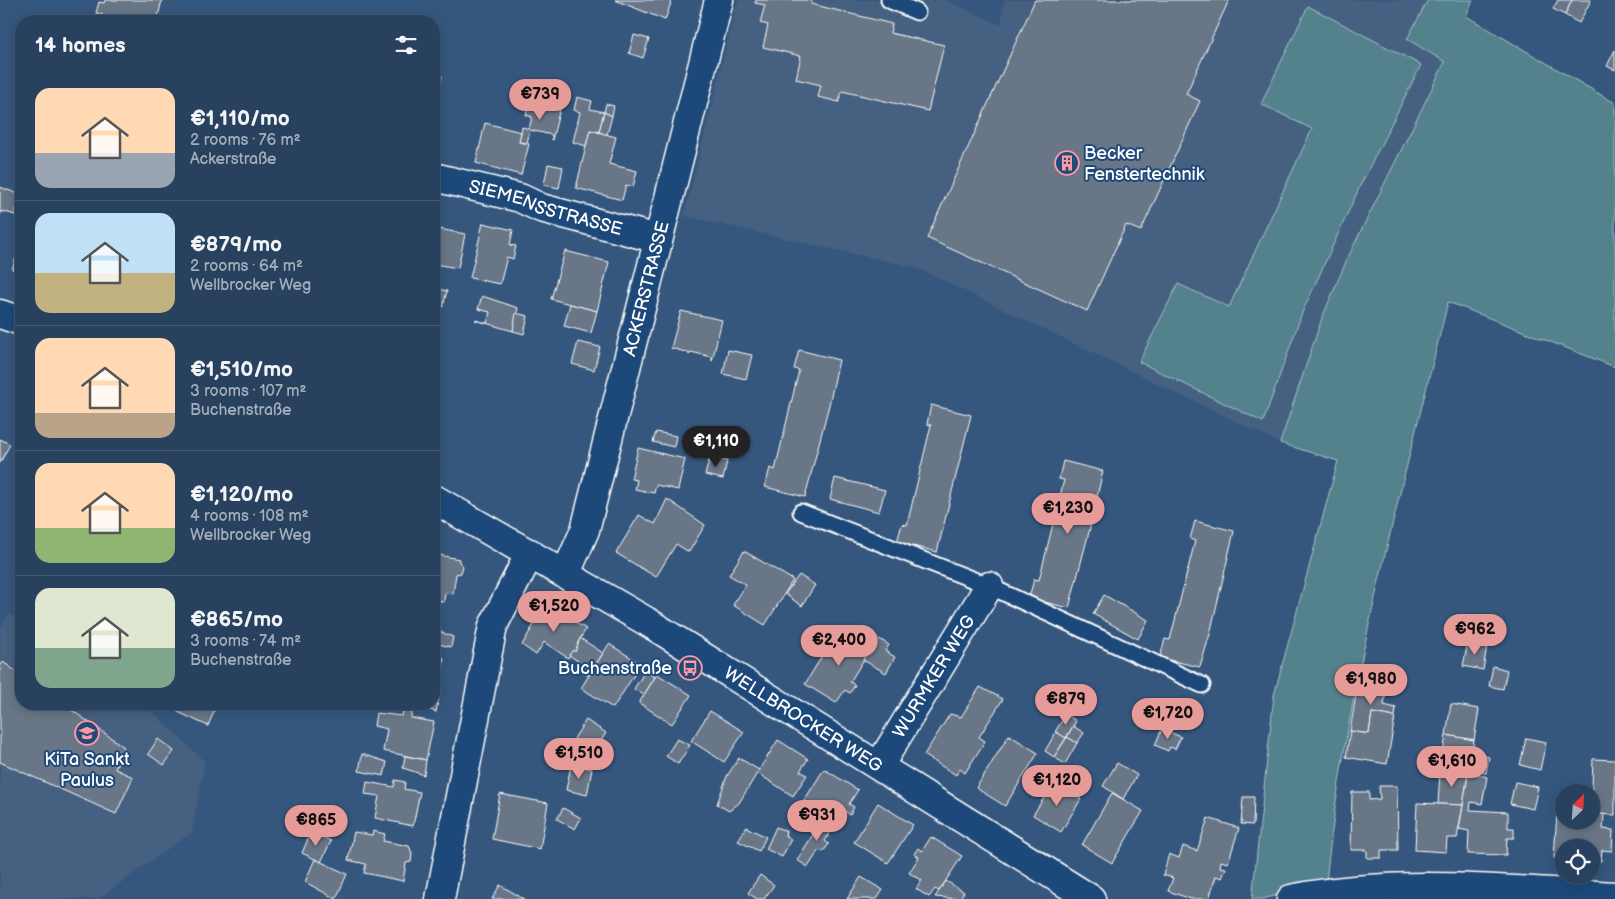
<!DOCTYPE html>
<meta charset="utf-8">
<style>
:root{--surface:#28415e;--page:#344c67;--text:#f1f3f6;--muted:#a5afbc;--line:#445a73;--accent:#e69b98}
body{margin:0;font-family:"Balsamiq Sans",sans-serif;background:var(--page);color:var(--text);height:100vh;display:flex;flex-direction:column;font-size:19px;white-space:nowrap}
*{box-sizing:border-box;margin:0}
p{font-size:16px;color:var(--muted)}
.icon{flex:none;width:28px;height:28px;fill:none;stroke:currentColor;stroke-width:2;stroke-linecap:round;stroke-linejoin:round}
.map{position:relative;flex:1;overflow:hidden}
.sheet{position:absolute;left:15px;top:15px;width:425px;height:695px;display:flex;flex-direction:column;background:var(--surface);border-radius:20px;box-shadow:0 2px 12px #0003,0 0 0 1px var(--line)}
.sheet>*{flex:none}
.needle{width:32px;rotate:25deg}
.buttons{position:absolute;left:1555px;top:784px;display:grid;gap:10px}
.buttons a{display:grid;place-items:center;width:45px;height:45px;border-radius:50%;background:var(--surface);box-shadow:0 2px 12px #0003,0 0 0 1px var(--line);font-size:25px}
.price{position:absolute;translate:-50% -42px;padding:0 11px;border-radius:18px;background:var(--accent);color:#111;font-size:16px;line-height:32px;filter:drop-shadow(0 1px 2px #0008)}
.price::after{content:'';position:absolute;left:50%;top:30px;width:15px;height:11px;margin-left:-8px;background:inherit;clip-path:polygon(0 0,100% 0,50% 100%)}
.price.current{background:#222;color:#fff}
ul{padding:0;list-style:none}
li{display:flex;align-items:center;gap:15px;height:125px;padding:0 20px}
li+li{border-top:1px solid var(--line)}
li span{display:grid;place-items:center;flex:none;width:140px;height:100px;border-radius:15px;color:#555}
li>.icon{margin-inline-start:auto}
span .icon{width:60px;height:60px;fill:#fffc;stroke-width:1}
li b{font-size:21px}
h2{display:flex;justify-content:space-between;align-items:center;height:60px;padding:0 20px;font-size:21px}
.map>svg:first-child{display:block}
.built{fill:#446081}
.green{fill:#53828c;stroke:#a9c0c6}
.building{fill:#687687;stroke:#fff}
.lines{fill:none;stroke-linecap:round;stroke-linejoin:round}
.service-casing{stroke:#fff;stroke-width:19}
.minor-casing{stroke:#fff;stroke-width:31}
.service{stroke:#1f4a7a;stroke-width:15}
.minor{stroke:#1f4a7a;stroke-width:28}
.labels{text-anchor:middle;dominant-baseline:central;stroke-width:4;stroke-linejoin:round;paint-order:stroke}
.poi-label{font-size:18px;fill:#fff;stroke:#1f4a7a;text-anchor:start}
.street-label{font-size:18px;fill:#fff;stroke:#1f4a7a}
</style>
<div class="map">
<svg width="1615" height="899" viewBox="0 0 1615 899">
<rect width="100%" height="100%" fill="#35577e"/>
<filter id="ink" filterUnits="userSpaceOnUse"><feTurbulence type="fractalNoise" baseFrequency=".02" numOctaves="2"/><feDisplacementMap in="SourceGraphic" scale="10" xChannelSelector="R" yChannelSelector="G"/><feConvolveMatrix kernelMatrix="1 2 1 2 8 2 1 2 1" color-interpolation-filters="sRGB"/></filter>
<g filter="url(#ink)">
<!-- built -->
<g class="built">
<path d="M738 0H946L1001 25 1004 0H1428L1407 39 1445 62 1348 257 1322 318 1280 443 917 268 684 216Z"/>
<path d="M9 614 21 620V704H145L205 762 192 832 98 899H0V628Z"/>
</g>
<!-- green -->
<g class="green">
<path d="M1428 0H1473L1466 16 1615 103V367L1448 302C1401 493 1346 685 1326 882L1263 899H1252L1274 695 1338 461 1280 443 1322 318 1348 257 1445 62 1407 39Z"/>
<path d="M1308 6 1421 65 1360 186 1302 313 1263 422 1139 362 1178 284 1229 307 1312 129 1261 104Z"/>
</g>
<!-- building -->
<g class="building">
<path d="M105 0H162L157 21H100L102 14 96 13 99 2 104 3Z"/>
<path d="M615 0H672L665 20Z"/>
<path d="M756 0H812L811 4 892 24 890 33 944 45 928 111 842 91 839 102 818 97 821 85 796 79 801 56 763 47 768 25 760 23 765 5 755 3Z"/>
<path d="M1035 0H1229L1186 94 1200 101 1141 231 1126 225 1087 311 927 238Z"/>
<path d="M1558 0H1572L1565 15 1553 9Z"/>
<path d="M1572 0H1591L1579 23 1565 15Z"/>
<path d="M634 35 649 39 643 58 629 53Z"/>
<path d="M1615 50V70L1607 66Z"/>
<path d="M434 74 442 76 438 97 434 96Z"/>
<path d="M577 97 592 101 590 109 604 112 599 132 590 130 586 146 573 142 580 112 574 110Z"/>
<path d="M529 102 560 109 552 140V135L530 130 527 143 519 142 522 127 529 129 532 117 526 115Z"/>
<path d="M606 104 614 106 612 116 604 112Z"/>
<path d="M604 112 612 116 607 135 599 132Z"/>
<path d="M485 123 521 132 519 142 529 144 521 175 476 163Z"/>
<path d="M590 130 616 137 609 164 637 171 633 187 626 185 622 200 576 188Z"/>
<path d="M548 164 563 167 559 188 544 185Z"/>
<path d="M0 187 21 195 15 215 2 211 0 215Z"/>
<path d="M21 197V218L15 215Z"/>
<path d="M483 223 513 230 510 245 516 246 513 259 507 257 500 284 470 278Z"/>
<path d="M439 229 465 234 458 268 434 264Z"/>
<path d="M21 244V272L12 269Z"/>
<path d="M565 251 609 262 597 311 551 299Z"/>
<path d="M434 288 447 291 443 307 434 305Z"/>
<path d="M482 296 518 308 513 331 475 320 487 323 490 312 478 309Z"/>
<path d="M570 304 597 311 591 333 564 326Z"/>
<path d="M681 311 722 320 712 361V357L691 352 689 355V353L671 348Z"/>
<path d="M516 313 528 316 524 334 513 331Z"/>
<path d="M578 342 600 347 594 370 572 364Z"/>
<path d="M728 350 752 355 746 379 723 374Z"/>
<path d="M799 350 839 360 829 405 805 497 765 487 770 468 775 470 799 370 794 369Z"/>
<path d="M21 401V422L17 420 20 415 17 414Z"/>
<path d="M931 405 971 415 937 552 897 542 902 524 907 525 931 425 927 424Z"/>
<path d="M656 432 676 436 674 447 653 442Z"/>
<path d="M0 439 10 444 0 463Z"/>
<path d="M638 448 685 459 678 490 656 485 654 493 635 489 637 480 631 479Z"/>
<path d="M710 457 727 461 723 479 705 475Z"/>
<path d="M1063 461 1103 471 1095 505H1096L1069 608 1029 598 1034 579 1039 580 1064 480 1059 479Z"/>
<path d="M835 478 885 490 879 512 830 499Z"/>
<path d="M667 499 705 525 689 552 676 544 656 577 616 553 639 515 655 524Z"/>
<path d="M1195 521 1234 531 1210 634 1200 667 1160 658 1165 639 1170 640 1195 541 1190 539Z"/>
<path d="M744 551 793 580 765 625 733 605 746 585 729 575Z"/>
<path d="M434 554 459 559V562L463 566 461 573 456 574 453 594 445 593 444 602 434 600Z"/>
<path d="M799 575 815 585 802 606 785 594Z"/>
<path d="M1104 595 1148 620 1138 639 1093 614Z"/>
<path d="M546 604 586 629 577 644 579 646 575 652 573 650 568 658 544 642 536 655 522 645Z"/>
<path d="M434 629 453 637 451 647 434 643Z"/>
<path d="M845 629 872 646 850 682 855 685 850 693 845 690 836 703 805 684 827 648 832 652Z"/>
<path d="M876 637 889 645 885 651 895 657 886 673 863 660Z"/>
<path d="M580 638 603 653 589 676 575 667 578 661 569 655 573 650 575 652Z"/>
<path d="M1468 642 1487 645 1483 670 1463 666Z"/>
<path d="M609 644 641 664 613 708 581 688Z"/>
<path d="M434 653 444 658 442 672H437L434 690Z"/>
<path d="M3 662 21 675V704H63L124 747 115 769 133 777 116 814 0 762V667Z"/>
<path d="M1493 666 1507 670 1503 689 1489 686Z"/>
<path d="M645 671 655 677 644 695 634 689Z"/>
<path d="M1374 673 1389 676 1384 705 1396 708 1395 717 1372 713 1369 734 1350 731 1356 695 1370 698Z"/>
<path d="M657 674 691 695 672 724 639 703Z"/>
<path d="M980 687 1003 699 979 737 985 741 965 773 960 769 956 775 924 755 950 714 961 717Z"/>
<path d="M434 691H440L436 712 416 704H434Z"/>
<path d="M181 704H217L208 726 178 712Z"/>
<path d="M1451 704 1479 709 1474 740 1446 735Z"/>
<path d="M403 710 412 712 411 718 434 722 426 760 383 751 387 729 374 726 376 713 402 716Z"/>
<path d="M710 711 744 732 724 762 691 741Z"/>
<path d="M1372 713 1395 717 1387 764 1346 757 1350 731 1369 734Z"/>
<path d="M1066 714 1076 721 1066 738 1055 732Z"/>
<path d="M586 720 606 733 593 753 568 748Z"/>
<path d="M1073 726 1084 733 1077 743 1067 737Z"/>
<path d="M1162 729 1181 737 1175 749 1170 747 1168 751 1155 745Z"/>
<path d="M1056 732 1066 738 1054 757 1045 751Z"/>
<path d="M1009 735 1038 753 1005 806 976 788Z"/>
<path d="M1446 735 1474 740 1468 774 1440 772Z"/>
<path d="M1067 737 1077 743 1065 764 1054 757Z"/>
<path d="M1526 738 1546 742 1540 770 1520 765Z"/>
<path d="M158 739 174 751 164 765 148 754Z"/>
<path d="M677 739 690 745 678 764 666 756Z"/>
<path d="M778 740 808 759 800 771 807 775 793 796 757 773Z"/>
<path d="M1472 753 1489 757 1486 773 1469 770Z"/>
<path d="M362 754 387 762 384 776 359 771Z"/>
<path d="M405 756 426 760 424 775 403 768Z"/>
<path d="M739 758 759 770 739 803 729 811 717 804 727 776Z"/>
<path d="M1593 759 1615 760V815L1591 814Z"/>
<path d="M1117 763 1137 775 1123 799 1103 786Z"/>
<path d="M571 765 592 769 587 795 566 790Z"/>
<path d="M824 769 858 790 849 804 854 807 850 815 845 811 836 825 802 804Z"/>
<path d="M1440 772 1468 774 1463 805 1438 804Z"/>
<path d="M1477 774 1487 777 1482 804 1471 802 1470 810 1508 812V828H1514V838H1507L1506 855 1468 854 1469 831 1459 829 1468 775Z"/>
<path d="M395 780 405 782 404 789 420 792 413 826 375 818 379 796 365 794 367 782 394 787Z"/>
<path d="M1054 782 1081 799 1061 832 1033 815Z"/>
<path d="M1515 782 1538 787 1533 809 1510 804Z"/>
<path d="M1379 786H1397L1398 850H1381V858H1367V850H1351L1352 792H1369V800L1380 799Z"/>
<path d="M1112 793 1143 811 1112 863 1082 845Z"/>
<path d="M500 794 548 803 540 849 492 839Z"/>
<path d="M1243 797H1254L1253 825 1241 824Z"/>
<path d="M878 803 913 825 888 863 854 842Z"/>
<path d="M1417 803 1463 805 1457 838H1447L1446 852 1415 850Z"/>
<path d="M563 808 581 818 575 829 557 819Z"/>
<path d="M1557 812H1564V820H1591V814H1604L1603 829 1613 830 1612 851 1602 850 1601 861 1591 860V848H1564V859L1554 858Z"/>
<path d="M824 817 835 824 825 841 829 844 823 852 819 850 808 867 797 860Z"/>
<path d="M1208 818 1239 828 1228 863 1221 861 1220 867 1226 868 1222 878 1216 876 1209 899H1191L1168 891 1173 878 1163 875 1169 854 1179 858 1183 846 1197 851Z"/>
<path d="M746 827 766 837 759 851 738 841Z"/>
<path d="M776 827 786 831 785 835 791 839 782 857 766 849Z"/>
<path d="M373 831 385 834 383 841 409 846 412 853 411 862 406 863 403 881 364 873 366 864 348 860 354 832 372 835Z"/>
<path d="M311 832 331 841 321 862 302 853Z"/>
<path d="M931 837 962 856 939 891 935 889 929 897 916 889 922 880 909 873 919 857 914 854 918 848 922 851Z"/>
<path d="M315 859 347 874 336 899 305 882Z"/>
<path d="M760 875 774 885 764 899H757L748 893Z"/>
<path d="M861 877 883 890 877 899H847Z"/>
<path d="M946 881 964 892 959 899 935 897Z"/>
<path d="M500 885 524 899H492Z"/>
</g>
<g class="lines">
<!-- service casing -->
<g class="service-casing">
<g id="service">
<path d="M889 0 917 12"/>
<path d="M801 512 989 586 1202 685"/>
</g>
</g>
<!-- minor casing -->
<g class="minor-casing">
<g id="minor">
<path id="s1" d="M434 177 520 198 541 208 658 239"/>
<path d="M0 314 21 321"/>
<path id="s2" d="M434 499 646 621 1091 899"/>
<path id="s3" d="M566 573 585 530 719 0"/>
<path id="s4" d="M879 766 989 586"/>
<path d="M440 899 493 626 530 553"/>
<path d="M1291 899C1394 878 1510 890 1615 896"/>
</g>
</g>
<!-- service -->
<use href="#service" class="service"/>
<!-- minor -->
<use href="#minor" class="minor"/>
</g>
</g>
<!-- icons -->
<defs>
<g id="building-ring" transform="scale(1.25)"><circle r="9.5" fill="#1f4a7a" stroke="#ff9aa2" stroke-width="1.5"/><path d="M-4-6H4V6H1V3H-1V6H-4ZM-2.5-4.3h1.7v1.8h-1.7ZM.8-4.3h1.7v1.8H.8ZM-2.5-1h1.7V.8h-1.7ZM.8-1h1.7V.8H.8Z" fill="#ff9aa2"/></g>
<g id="bus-ring" transform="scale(1.25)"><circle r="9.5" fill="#1f4a7a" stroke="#ff9aa2" stroke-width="1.5"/><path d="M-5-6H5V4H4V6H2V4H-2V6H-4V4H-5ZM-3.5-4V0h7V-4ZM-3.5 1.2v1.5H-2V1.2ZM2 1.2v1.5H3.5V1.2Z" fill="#ff9aa2"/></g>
<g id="school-ring" transform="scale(1.25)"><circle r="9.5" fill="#1f4a7a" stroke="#ff9aa2" stroke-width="1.5"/><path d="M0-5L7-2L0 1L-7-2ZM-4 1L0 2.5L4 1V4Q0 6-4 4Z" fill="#ff9aa2"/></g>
</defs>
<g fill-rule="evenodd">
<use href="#building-ring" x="1067" y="163"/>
<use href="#bus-ring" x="690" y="668"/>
<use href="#school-ring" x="87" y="733"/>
</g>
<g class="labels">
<!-- poi labels -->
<g class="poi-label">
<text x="1084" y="153">Becker<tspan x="1084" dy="21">Fenstertechnik</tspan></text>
<text x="672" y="668" text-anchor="end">Buchenstraße</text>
<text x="87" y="759" text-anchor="middle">KiTa Sankt<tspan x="87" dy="21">Paulus</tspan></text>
</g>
<!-- street labels -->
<g class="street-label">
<text stroke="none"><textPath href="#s1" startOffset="116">SIEMENSSTRASSE</textPath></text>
<text stroke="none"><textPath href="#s3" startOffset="296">ACKERSTRASSE</textPath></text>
<text stroke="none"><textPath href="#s4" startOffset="105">WURMKER WEG</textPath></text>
<text stroke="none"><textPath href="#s2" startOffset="430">WELLBROCKER WEG</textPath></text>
</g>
</g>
</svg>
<div class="buttons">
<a><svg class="needle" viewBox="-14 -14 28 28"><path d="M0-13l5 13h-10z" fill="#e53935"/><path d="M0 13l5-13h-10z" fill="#a5afbc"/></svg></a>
<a><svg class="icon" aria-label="locate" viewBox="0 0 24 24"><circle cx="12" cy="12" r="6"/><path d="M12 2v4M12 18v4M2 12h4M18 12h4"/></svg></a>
</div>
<b class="price" style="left:540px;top:121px">€739</b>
<b class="price current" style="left:716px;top:468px">€1,110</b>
<b class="price" style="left:1068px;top:535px">€1,230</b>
<b class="price" style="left:554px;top:633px">€1,520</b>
<b class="price" style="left:1475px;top:656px">€962</b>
<b class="price" style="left:839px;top:667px">€2,400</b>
<b class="price" style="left:1371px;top:706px">€1,980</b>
<b class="price" style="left:1066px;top:726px">€879</b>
<b class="price" style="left:1168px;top:740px">€1,720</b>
<b class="price" style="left:579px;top:780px">€1,510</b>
<b class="price" style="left:1452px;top:788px">€1,610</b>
<b class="price" style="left:1057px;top:807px">€1,120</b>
<b class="price" style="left:817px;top:842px">€931</b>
<b class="price" style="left:316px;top:847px">€865</b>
<section class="sheet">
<h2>14 homes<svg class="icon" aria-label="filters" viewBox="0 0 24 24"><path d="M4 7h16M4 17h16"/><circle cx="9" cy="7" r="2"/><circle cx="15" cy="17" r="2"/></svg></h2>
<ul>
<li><span style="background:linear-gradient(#ffd9b3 65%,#9aa5b1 0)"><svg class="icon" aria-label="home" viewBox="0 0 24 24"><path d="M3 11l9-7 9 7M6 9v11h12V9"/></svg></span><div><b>€1,110/mo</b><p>2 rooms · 76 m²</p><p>Ackerstraße</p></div></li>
<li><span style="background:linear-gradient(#bfe0f5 60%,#c2b280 0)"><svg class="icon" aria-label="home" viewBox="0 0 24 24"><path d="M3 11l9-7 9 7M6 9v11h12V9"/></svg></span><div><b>€879/mo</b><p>2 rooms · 64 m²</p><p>Wellbrocker Weg</p></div></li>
<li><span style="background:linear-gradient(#ffd9b3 75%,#b9a48a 0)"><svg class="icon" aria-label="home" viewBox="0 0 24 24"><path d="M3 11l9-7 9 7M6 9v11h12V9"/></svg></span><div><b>€1,510/mo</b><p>3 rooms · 107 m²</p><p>Buchenstraße</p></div></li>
<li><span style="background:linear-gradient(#ffd9b3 65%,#8fb573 0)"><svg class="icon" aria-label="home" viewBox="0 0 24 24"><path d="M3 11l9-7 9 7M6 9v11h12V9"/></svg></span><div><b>€1,120/mo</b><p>4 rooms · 108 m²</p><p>Wellbrocker Weg</p></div></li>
<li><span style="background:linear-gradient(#dfe7d0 60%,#7fa58c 0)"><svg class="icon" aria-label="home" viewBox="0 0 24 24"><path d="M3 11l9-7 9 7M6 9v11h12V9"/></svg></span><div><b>€865/mo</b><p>3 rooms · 74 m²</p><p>Buchenstraße</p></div></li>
</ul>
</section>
</div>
